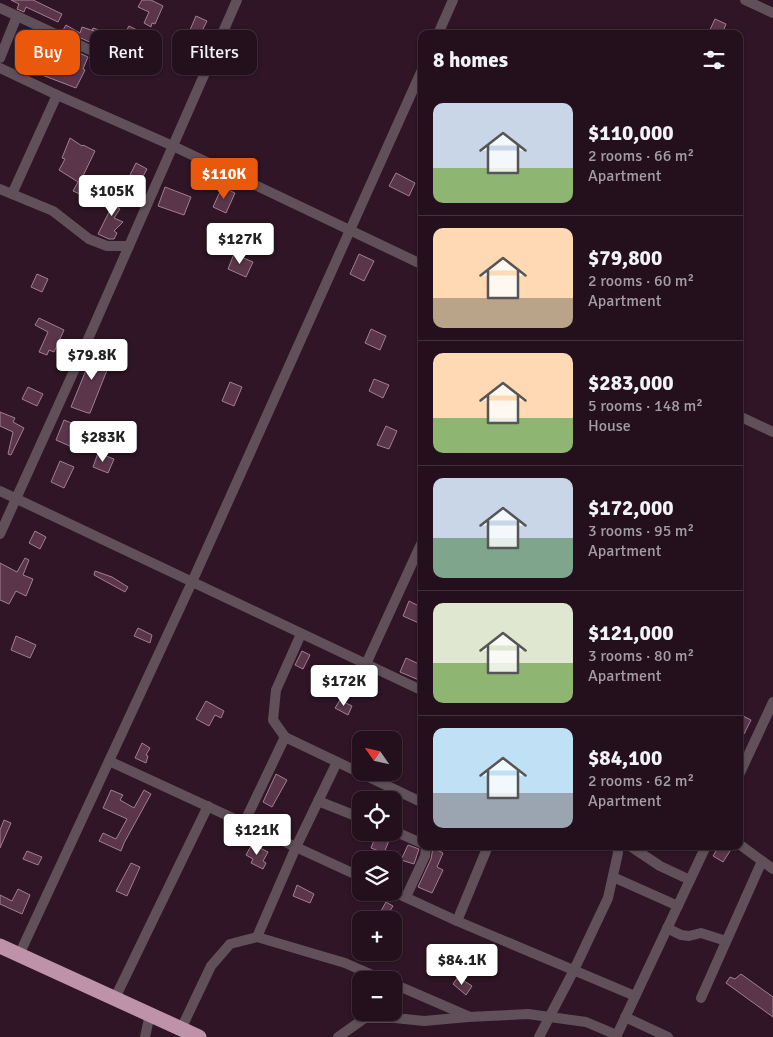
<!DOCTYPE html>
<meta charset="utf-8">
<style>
:root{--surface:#23101c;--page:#2f1e29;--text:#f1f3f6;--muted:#a39da3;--line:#40303b;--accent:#ea580c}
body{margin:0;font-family:Signika,sans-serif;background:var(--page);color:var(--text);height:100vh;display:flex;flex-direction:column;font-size:19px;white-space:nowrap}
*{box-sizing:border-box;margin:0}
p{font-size:16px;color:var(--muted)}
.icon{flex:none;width:28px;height:28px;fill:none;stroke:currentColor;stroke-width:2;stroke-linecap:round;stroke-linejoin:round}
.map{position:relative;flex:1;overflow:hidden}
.side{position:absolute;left:418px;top:30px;width:325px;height:820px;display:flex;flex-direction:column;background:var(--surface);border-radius:10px;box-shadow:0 1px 4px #0004,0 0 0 1px var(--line)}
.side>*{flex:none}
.top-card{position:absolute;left:15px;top:30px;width:328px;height:45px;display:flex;gap:10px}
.needle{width:32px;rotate:304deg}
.controls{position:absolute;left:352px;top:731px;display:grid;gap:10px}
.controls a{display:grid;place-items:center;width:50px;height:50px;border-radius:10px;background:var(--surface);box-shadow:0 1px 4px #0004,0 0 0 1px var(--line);font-size:25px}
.price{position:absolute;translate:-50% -42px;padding:0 11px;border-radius:5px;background:#fff;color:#222;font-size:16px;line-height:32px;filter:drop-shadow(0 1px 2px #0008)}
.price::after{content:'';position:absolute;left:50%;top:30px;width:15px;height:11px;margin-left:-8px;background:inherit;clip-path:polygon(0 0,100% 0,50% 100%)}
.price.selected{background:var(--accent);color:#fff}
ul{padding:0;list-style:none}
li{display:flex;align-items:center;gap:15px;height:125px;padding:0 15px}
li+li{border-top:1px solid var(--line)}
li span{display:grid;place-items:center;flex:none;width:140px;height:100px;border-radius:10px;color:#555}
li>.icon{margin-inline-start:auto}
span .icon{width:60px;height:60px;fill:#fffc;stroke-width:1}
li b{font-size:21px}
h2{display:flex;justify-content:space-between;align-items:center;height:60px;padding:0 15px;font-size:21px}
.pill{padding:0 18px;border-radius:10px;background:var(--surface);box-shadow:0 1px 4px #0004,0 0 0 1px var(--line);font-size:18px;line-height:45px}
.pill.selected{background:var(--accent);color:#fff}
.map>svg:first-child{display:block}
.building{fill:#5b364b;stroke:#a07f91}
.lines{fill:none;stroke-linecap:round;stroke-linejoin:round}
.street{stroke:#615059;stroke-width:10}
.highway{stroke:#be93aa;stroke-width:15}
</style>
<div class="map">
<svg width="773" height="1037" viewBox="0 0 773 1037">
<rect width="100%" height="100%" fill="#2f1525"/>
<!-- building -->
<g class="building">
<path d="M11 0H33L62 14 58 22 26 7 24 12 17 9 19 4Z"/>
<path d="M142 0H151L163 6 155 24 152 23 151 27 144 23 149 12 138 7Z"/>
<path d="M196 16 207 21 200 35 190 30Z"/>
<path d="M715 19 726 24 722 34H708Z"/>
<path d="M66 25 80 33 82 27 94 31 92 30 93 28 108 33 109 32 121 40 129 26 141 32 136 42 149 49 139 68 126 62 124 58 126 52 109 41 105 49 63 30Z"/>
<path d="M57 42 88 57 83 69 85 70 76 88 42 75Z"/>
<path d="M70 138 82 146 83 145 95 151 82 178 88 179 86 181 94 185 89 195 81 192 80 194 73 191 78 182 59 170 65 159 62 158Z"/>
<path d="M136 163 147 169 141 180 130 175Z"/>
<path d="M396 173 415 183 409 196 389 186Z"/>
<path d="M165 187 191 197 184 215 158 206Z"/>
<path d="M222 187 235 193 226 213 213 207Z"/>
<path d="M112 191 123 196 118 208 120 209 114 218 123 222 114 231 117 233 114 239H109L98 234 112 206 106 203Z"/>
<path d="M234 254 253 262 246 277 228 269Z"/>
<path d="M359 254 374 261 364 281 350 274Z"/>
<path d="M37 274 48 279 42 292 31 287Z"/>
<path d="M39 318 64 330 54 352 49 350 47 355 39 352 48 332 35 325Z"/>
<path d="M371 329 386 336 380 350 365 343Z"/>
<path d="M95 348 113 355 90 413H88L71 407Z"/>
<path d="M374 379 389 385 383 398 369 391Z"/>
<path d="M230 382 242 387 234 406 222 401Z"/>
<path d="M28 387 43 394 37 406 22 399Z"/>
<path d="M0 412 15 418 13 422 24 428 11 455 8 454 13 432 0 426Z"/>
<path d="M64 420 81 427 72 447 56 440Z"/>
<path d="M386 426 397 431 389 449 377 445Z"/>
<path d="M98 453 114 459 108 473 93 467Z"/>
<path d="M60 461 74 467 64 488 51 482Z"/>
<path d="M35 531 46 537 40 549 29 543Z"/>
<path d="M25 558 29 560 23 575 33 579 26 596 16 591 9 604 0 600V563L17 572Z"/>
<path d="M95 571 112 577 128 587 125 592 94 575Z"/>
<path d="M409 601 421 607V624L403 616Z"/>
<path d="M138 628 152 635 150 643 134 636Z"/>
<path d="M16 636 36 645 30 658 11 650Z"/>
<path d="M302 651 310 655 303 669 295 665Z"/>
<path d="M406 658 421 665V675L419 680 400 672Z"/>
<path d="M352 673 370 683 365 692 347 684Z"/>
<path d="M340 700 352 706 348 715 335 708Z"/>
<path d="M206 701 224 711 221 718 215 715 209 726 196 719Z"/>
<path d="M739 714 751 720 744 734 739 731Z"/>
<path d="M142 743 150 748 146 755 148 756 146 763 135 758Z"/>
<path d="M276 774 287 780 272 807 263 802Z"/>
<path d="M111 790 123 795 120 800 134 808 144 790 151 794 124 843 121 851 99 841 103 833 116 839 127 819 103 808Z"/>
<path d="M4 820 11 823 0 848V830Z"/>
<path d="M377 833 390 838 384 853 371 848Z"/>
<path d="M252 844 268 852 263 861 266 863 263 869 251 863 253 859 246 855Z"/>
<path d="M408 845 419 849 414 864 401 860Z"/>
<path d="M719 846H722L730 851 723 862 713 856Z"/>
<path d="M433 848 443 853 437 867 443 870 432 893 418 887 431 859Z"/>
<path d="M27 851 42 857 38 865 23 859Z"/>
<path d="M131 863 140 867 127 896 116 891Z"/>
<path d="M297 885 314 894 310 903 293 896Z"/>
<path d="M18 889 30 895 22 914 0 904V895L12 901Z"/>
<path d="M386 902 393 906 384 920H376Z"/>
<path d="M741 974 773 997V1017L726 983 730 977 735 979Z"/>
<path d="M458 977 472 986 466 995 453 984Z"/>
</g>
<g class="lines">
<!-- street -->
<g class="street">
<path d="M745 0 773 13"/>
<path d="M0 8 17 16"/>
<path d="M438 34 453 0"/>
<path d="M0 58 17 16 120 64"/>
<path d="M0 68 57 95 173 146 421 264"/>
<path d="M0 189 53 211 89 239 107 246H129"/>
<path d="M12 194 57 95"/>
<path d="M739 416 773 432"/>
<path d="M0 491 421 690"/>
<path d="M0 534 78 362 237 0"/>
<path d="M366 664 421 544"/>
<path d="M285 737 421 802"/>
<path d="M109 761 361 877"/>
<path d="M739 775 773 702"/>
<path d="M318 801 361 818"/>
<path d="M244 823 285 737 273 720 276 690 301 634"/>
<path d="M394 831 421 843"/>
<path d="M739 844 773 869"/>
<path d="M630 846 660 866 690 880"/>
<path d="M613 877 678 906"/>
<path d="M394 892 457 921 635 996"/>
<path d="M406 897 425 856 426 848 425 846"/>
<path d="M457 921 488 846"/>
<path d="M667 928 681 935 689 936 701 933 726 941"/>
<path d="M257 937 296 847 337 762"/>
<path d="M19 955 192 582 421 72"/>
<path d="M394 984 468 1016"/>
<path d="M115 998 208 806"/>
<path d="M701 998 762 861"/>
<path d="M625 1017 668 1037"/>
<path d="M181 1029 211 966 230 944 257 937 345 963 384 980"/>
<path d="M145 1037 150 1014"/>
<path d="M338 1037 365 1018H395L424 1021 468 1017 528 1014 586 1022 617 1035"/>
<path d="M539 1037 574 970 608 898 618 853 617 846"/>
<path d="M616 1037 706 846"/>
</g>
<!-- highway -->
<path class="highway" d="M0 946 199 1037"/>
</g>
</svg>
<div class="controls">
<a><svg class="needle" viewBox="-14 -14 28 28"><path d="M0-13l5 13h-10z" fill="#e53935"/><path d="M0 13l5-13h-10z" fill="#a39da3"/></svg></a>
<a><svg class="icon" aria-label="locate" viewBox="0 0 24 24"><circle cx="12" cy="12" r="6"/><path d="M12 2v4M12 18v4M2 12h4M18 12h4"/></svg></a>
<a><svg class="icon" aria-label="layers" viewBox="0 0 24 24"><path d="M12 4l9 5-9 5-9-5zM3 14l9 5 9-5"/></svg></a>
<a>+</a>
<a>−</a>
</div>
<b class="price selected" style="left:224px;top:200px">$110K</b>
<b class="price" style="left:112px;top:217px">$105K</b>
<b class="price" style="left:240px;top:265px">$127K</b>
<b class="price" style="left:92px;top:381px">$79.8K</b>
<b class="price" style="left:103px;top:463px">$283K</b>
<b class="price" style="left:344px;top:707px">$172K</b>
<b class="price" style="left:257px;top:856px">$121K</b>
<b class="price" style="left:462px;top:986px">$84.1K</b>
<div class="top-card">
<a class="pill selected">Buy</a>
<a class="pill">Rent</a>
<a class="pill">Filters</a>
</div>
<section class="side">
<h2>8 homes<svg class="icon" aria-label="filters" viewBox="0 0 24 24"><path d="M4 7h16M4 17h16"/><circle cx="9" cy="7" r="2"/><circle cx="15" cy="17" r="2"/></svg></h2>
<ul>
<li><span style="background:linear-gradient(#c9d6e8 65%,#8fb573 0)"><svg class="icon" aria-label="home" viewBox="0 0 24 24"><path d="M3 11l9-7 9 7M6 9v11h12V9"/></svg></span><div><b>$110,000</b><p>2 rooms · 66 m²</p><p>Apartment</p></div></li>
<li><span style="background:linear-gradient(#ffd9b3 70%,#b9a48a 0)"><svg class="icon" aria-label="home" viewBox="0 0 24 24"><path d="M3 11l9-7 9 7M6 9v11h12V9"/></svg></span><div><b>$79,800</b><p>2 rooms · 60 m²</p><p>Apartment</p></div></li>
<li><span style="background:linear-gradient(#ffd9b3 65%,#8fb573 0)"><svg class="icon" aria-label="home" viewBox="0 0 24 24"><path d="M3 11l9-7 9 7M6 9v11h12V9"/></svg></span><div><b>$283,000</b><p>5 rooms · 148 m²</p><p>House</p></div></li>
<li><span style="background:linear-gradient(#c9d6e8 60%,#7fa58c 0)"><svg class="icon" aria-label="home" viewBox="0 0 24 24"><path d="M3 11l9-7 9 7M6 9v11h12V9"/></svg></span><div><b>$172,000</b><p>3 rooms · 95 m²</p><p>Apartment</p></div></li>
<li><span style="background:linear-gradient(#dfe7d0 60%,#8fb573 0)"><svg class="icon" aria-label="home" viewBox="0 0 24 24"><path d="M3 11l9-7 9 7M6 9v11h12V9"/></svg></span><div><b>$121,000</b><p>3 rooms · 80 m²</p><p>Apartment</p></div></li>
<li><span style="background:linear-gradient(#bfe0f5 65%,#9aa5b1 0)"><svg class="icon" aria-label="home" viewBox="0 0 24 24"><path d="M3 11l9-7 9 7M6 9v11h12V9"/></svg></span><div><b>$84,100</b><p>2 rooms · 62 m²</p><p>Apartment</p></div></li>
</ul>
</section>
</div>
